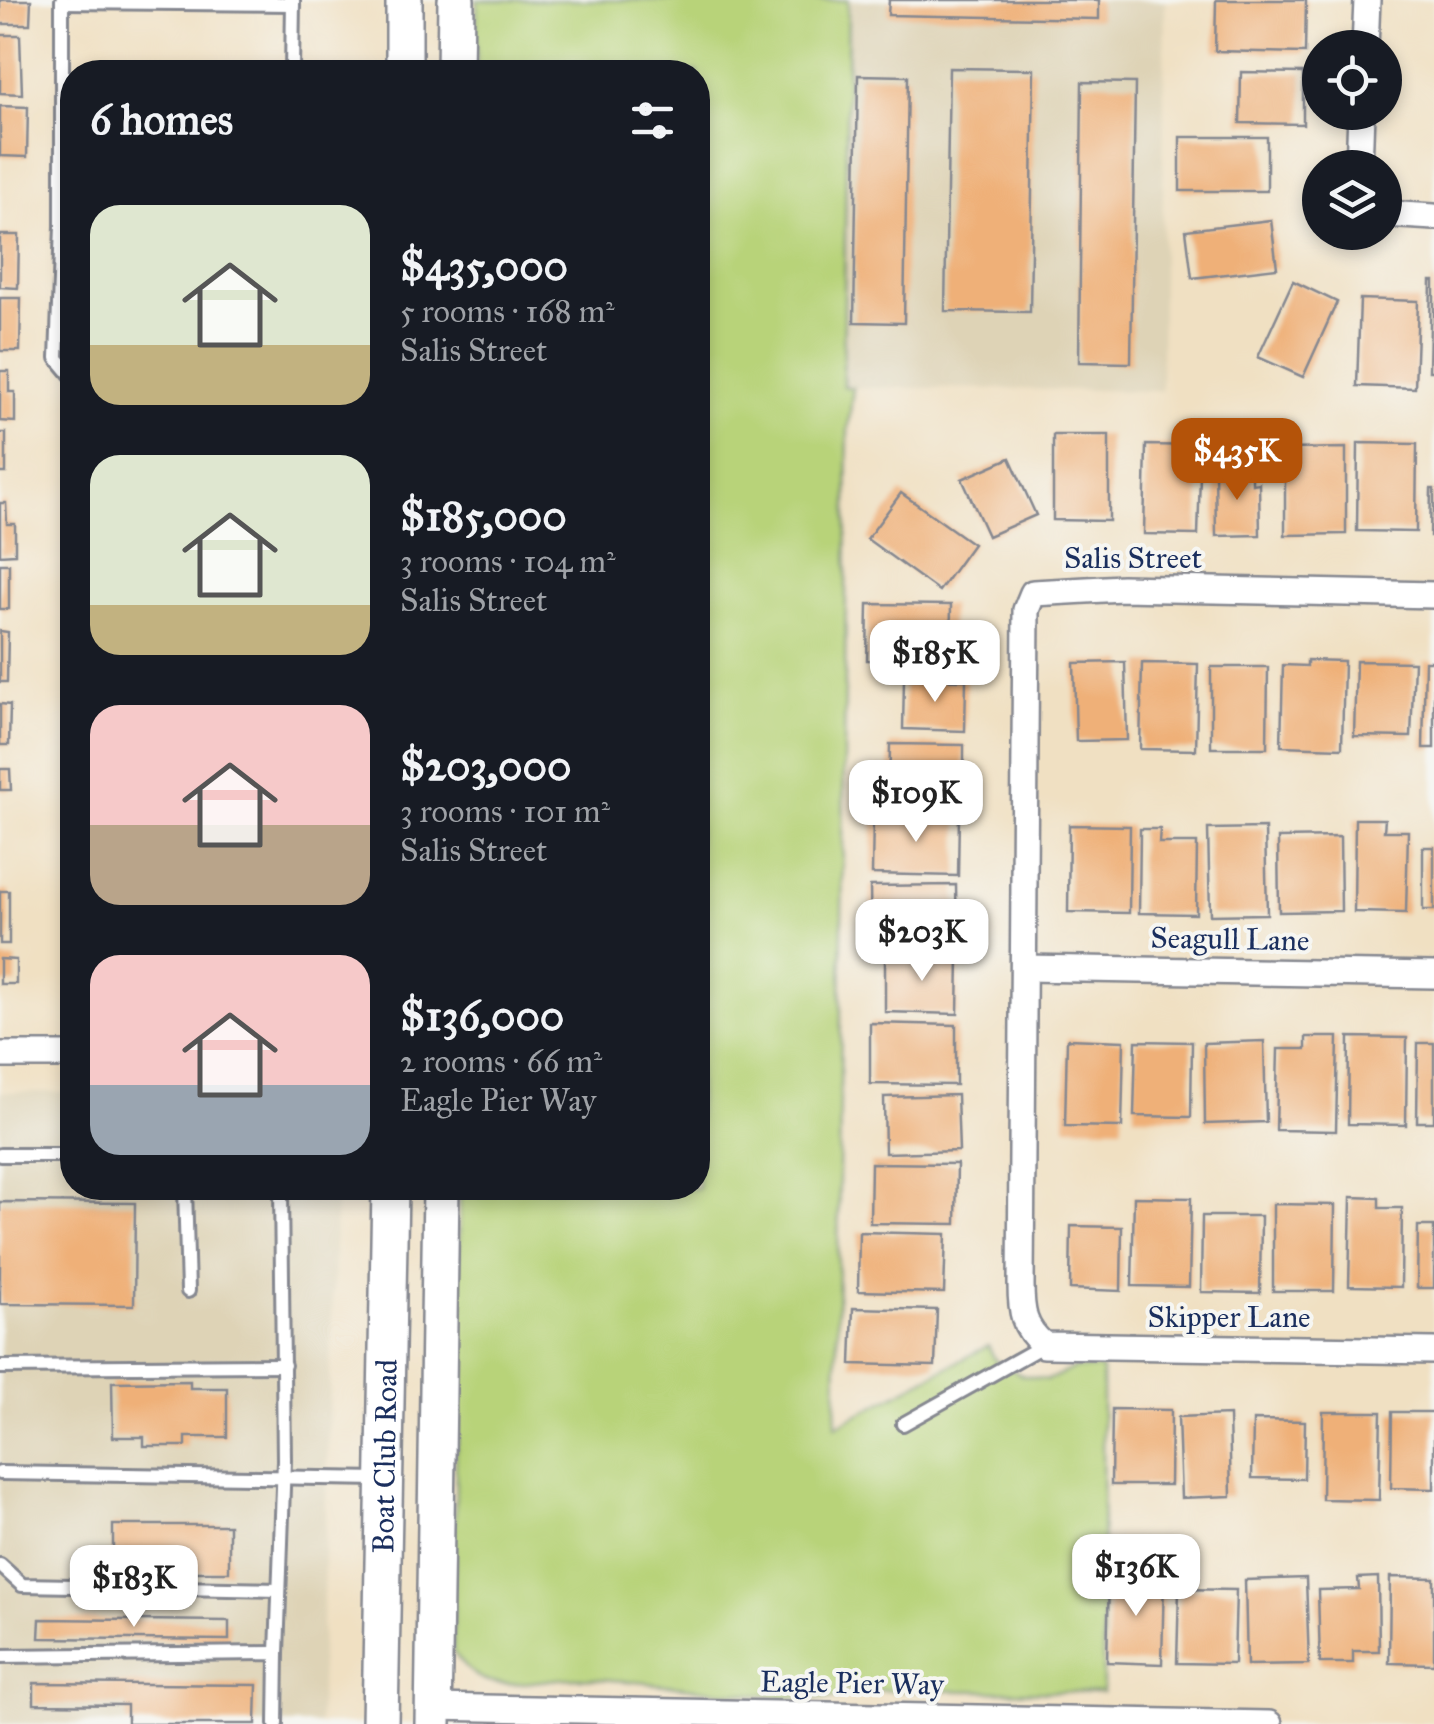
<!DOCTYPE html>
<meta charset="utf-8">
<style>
:root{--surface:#171b24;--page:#20242c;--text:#f1f3f6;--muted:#9ea1a6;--accent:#b45309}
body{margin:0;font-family:"IM FELL Great Primer",serif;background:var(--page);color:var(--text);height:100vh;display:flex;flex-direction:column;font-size:38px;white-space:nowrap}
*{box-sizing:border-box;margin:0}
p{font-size:32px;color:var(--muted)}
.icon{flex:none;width:55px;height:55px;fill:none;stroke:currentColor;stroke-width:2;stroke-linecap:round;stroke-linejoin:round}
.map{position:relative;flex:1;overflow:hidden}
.drawer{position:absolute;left:60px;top:60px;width:650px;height:1140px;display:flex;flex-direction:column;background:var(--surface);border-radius:40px;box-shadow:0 5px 15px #0003}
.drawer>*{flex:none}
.controls{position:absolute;left:1302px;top:30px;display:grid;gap:20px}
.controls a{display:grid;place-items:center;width:100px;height:100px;border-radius:50%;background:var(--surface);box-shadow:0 5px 15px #0003;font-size:50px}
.price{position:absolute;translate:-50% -85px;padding:0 22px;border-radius:20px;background:#fff;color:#222;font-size:32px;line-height:65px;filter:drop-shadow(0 2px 5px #0008)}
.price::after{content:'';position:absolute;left:50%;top:60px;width:30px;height:22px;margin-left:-15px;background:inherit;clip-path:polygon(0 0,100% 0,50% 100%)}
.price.on{background:var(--accent);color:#fff}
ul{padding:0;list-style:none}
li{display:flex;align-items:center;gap:30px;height:250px;padding:0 30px}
li span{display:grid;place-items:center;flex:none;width:280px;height:200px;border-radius:30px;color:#555}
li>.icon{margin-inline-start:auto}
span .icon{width:120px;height:120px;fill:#fffc;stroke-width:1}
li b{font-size:42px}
h2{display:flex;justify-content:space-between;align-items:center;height:120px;padding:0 30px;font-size:42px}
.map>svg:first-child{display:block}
.built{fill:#ded3b6}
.green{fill:#b8d379;stroke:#6a816c;stroke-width:2.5}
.building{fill:#efb078}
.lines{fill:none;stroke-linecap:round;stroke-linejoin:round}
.lane-casing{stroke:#868890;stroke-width:18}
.street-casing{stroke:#868890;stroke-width:30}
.secondary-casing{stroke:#868890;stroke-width:40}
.lane{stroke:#fff;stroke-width:12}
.street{stroke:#fff;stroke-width:25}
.secondary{stroke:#fff;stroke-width:35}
.labels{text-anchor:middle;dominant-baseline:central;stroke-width:8;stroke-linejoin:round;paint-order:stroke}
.street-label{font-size:30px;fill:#1b2f5e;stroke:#f6f6f2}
</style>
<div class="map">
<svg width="1434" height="1724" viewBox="0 0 1434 1724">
<rect width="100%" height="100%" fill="#f6f6f2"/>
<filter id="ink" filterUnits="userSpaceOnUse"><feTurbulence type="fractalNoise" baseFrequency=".01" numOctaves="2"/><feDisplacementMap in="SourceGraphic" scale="20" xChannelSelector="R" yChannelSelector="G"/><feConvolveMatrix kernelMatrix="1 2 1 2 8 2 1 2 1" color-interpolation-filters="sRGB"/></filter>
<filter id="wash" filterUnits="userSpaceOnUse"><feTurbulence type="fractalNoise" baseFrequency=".0048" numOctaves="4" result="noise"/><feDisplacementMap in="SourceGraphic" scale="40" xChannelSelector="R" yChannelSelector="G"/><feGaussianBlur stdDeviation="2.25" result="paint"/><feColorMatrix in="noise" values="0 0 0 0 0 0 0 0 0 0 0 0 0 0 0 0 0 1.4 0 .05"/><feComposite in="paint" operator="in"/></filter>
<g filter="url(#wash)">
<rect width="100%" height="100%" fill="#f0e0c2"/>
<!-- built -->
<g class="built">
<path d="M848 0H1165L1161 391 843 387Z"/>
<path d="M0 1092H72V1188H336L319 1724H0Z"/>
</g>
<!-- green -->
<path class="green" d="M477 0H848L843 386 853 388 848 429 836 1426 988 1346 996 1361 1022 1375 1048 1380 1074 1368 1102 1369 1103 1692 840 1690 837 1698C749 1700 662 1680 574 1678 548 1678 513 1688 488 1681 472 1676 463 1665 453 1652L460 1188H698V72H476Z"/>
<g id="blocks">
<!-- building -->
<g class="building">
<path d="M0 0H31L30 24H0Z"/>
<path d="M889 0H1099V19L888 15Z"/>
<path d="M1216 0H1306L1305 53 1215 51Z"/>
<path d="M0 35H20L22 94 0 93Z"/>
<path d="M949 68 1034 69 1030 312 945 311Z"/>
<path d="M1241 72 1303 73V124L1240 123Z"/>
<path d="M858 75 908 76 904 323 854 322Z"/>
<path d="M1082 82 1135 83 1131 363 1079 362Z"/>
<path d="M0 106 28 107 27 157 0 156Z"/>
<rect x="1180" y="137" width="87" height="54"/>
<path d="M1271 220 1277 268 1192 278 1186 230Z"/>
<path d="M0 235H19L18 288 0 287Z"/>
<path d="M1293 281 1337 302 1303 377 1258 357Z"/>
<path d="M1431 281H1434V371H1429Z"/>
<path d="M0 298H21L20 351H0Z"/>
<path d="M1360 299 1418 301 1415 388 1357 386Z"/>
<path d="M0 371H9V392H15V422L0 421Z"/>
<rect x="0" y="433" width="6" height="40"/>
<path d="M1053 435H1109V521L1053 520Z"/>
<path d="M1358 443 1417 444 1416 532 1357 531Z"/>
<path d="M1146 445 1201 446 1198 535 1144 534Z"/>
<path d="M1346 448V534L1285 535V449Z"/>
<path d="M1010 458 1036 515 988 536 962 479Z"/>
<path d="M1252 468V484L1259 483 1260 535 1216 536 1215 469Z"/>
<path d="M1431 489H1434V536H1430Z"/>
<path d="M901 493 973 544 939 591 867 539Z"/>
<path d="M0 503H6L7 524H15V554L0 555Z"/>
<rect x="0" y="564" width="9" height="45"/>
<path d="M868 604 951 605 950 661 867 660Z"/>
<path d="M0 631 8 632 7 682H0Z"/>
<path d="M1307 660 1344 661 1342 748 1281 746 1283 665 1307 666Z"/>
<path d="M1356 661 1414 662 1411 737 1354 736Z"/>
<path d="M1425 661H1434V748H1423Z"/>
<path d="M1125 662 1127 740 1076 741 1074 663Z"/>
<path d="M1142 663 1198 664 1196 750 1140 749Z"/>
<path d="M1211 667H1268L1267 748H1211Z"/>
<path d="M904 679 966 680 965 731 903 729Z"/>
<path d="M0 704 10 705 9 745H0Z"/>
<path d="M890 744 964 745V802H889Z"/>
<path d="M0 769H10L11 790H0Z"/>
<path d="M873 814 959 815 958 876 872 874Z"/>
<path d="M1355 819H1385L1384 831H1408L1406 913 1354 912Z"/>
<path d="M1069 825 1130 826 1129 913 1068 912Z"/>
<path d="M1265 828 1267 914 1210 915 1208 829Z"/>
<path d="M1140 829H1160L1159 843H1197L1196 914 1139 913Z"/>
<path d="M1340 837 1341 911 1279 912 1278 838Z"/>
<rect x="1423" y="847" width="11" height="63"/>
<path d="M956 885 957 942 871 943 870 886Z"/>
<rect x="0" y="891" width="9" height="53"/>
<path d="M885 954 959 956 958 1014 885 1012Z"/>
<path d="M0 959 16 960V984H0Z"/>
<path d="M870 1023 956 1025V1085L870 1084Z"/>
<path d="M1306 1037H1338L1336 1131 1276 1130 1278 1049H1306Z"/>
<path d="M1349 1037 1407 1038 1406 1125 1348 1124Z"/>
<path d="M1067 1039 1124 1041 1122 1127 1065 1126Z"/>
<path d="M1136 1041 1192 1042 1191 1117 1134 1116Z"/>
<path d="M1264 1041 1266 1122 1205 1124 1204 1043Z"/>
<path d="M1418 1043H1434V1122H1417Z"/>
<path d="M957 1095 959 1151 885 1153 884 1097Z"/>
<path d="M871 1163 957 1164 956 1224 870 1223Z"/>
<path d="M1134 1197 1191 1198 1189 1287 1132 1286Z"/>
<path d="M1351 1197 1379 1198V1208H1402L1401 1287 1349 1286Z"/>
<path d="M0 1202 135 1203 134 1305 0 1304Z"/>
<path d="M1273 1204 1335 1205 1334 1291H1273Z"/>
<path d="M1202 1216H1261L1260 1293 1201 1292Z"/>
<path d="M1071 1226 1122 1227 1121 1291 1070 1289Z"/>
<path d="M1418 1226H1434V1288H1417Z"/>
<path d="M859 1232 946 1234 944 1293 858 1291Z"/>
<path d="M853 1308 937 1310 935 1366 851 1364Z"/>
<path d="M190 1381V1388H227V1437H186V1446H144V1437H113L112 1382Z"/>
<path d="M1112 1409 1171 1410 1170 1485H1111Z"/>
<path d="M1323 1412H1381L1379 1500 1322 1499Z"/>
<path d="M1392 1412H1434V1489L1391 1488Z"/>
<path d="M1229 1415 1231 1496 1181 1498 1178 1417Z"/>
<path d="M1253 1420 1305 1421 1304 1479 1252 1478Z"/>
<rect x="113" y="1525" width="116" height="47"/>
<path d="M1109 1575 1164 1576 1162 1664 1107 1662Z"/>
<path d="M1378 1577 1379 1651H1353V1663H1320L1318 1590 1359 1589 1358 1578Z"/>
<path d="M1390 1577 1434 1578V1664L1389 1663Z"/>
<path d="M1306 1578 1309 1664 1247 1665 1245 1580Z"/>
<path d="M1179 1589 1236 1590 1234 1664 1177 1663Z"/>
<path d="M40 1619 229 1621V1640L39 1638Z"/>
<path d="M34 1683 257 1685 256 1724H127V1705L34 1704Z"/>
</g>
</g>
</g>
<g filter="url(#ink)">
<use href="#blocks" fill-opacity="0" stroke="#868890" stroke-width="2.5"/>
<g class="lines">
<!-- lane casing -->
<g class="lane-casing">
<g id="lane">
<path d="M62 2 293 4"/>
<path d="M292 72 293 0"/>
<path d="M72 214 62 226 57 358 72 376"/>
<path d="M62 226V0"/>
<path d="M0 1155H72"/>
<path d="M185 1188 188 1291"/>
<path d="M0 1367 284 1365"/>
<path d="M903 1424 1044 1345"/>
<path d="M0 1473 382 1479"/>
<path d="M0 1565 22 1585 279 1590"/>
<path d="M277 1653 284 1460 281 1188"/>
<path d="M0 1656 277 1653 276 1724"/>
</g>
</g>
<!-- street casing -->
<g class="street-casing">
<g id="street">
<path d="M1365 48 1367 0"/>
<path d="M1359 168 1361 112"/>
<path d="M1385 214 1434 217"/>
<path d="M1434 595 1122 588 1033 593 1026 610 1021 1284C1021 1311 1023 1328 1044 1345L1434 1351"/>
<path d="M1025 968 1434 975"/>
<path d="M0 1055H72"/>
<path d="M433 1707 1269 1724"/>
</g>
</g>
<!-- secondary casing -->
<g class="secondary-casing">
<g id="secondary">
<path d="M404 72V0"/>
<path d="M455 72 456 0"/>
<path id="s1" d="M380 1724 390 1188"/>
<path d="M433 1724 441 1188"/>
</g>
</g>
<!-- lane -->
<use href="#lane" class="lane"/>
<!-- street -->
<use href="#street" class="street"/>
<!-- secondary -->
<use href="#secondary" class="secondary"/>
</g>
</g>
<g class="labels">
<!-- street labels -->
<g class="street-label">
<text x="1133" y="558">Salis Street</text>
<text transform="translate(1230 939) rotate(1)">Seagull Lane</text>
<text x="1229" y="1317">Skipper Lane</text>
<text stroke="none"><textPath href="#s1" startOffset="268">Boat Club Road</textPath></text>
<text transform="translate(852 1683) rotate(1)">Eagle Pier Way</text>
</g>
</g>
</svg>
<div class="controls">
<a><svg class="icon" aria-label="locate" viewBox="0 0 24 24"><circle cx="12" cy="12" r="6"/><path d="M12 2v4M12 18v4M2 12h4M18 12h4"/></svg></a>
<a><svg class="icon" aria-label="layers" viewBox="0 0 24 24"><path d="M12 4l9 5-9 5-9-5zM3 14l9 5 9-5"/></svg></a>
</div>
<b class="price on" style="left:1237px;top:503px">$435K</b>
<b class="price" style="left:935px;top:705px">$185K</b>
<b class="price" style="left:916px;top:845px">$109K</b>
<b class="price" style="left:922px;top:984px">$203K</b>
<b class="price" style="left:1136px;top:1619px">$136K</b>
<b class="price" style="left:134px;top:1630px">$183K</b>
<section class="drawer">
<h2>6 homes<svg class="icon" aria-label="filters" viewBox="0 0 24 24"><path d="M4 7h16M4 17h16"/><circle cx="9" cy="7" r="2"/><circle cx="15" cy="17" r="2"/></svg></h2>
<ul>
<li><span style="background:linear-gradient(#dfe7d0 70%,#c2b280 0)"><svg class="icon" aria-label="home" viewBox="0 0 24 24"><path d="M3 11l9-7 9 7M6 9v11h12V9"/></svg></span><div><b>$435,000</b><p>5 rooms · 168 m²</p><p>Salis Street</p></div></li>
<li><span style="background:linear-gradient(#dfe7d0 75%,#c2b280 0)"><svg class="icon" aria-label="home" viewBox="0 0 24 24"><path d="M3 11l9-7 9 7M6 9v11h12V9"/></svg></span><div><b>$185,000</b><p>3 rooms · 104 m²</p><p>Salis Street</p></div></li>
<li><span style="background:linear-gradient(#f6c9c9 60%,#b9a48a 0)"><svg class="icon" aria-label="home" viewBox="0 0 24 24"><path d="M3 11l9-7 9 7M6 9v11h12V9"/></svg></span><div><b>$203,000</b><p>3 rooms · 101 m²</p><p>Salis Street</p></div></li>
<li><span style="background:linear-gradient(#f6c9c9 65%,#9aa5b1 0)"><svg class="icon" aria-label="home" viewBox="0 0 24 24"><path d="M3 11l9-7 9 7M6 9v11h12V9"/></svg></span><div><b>$136,000</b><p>2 rooms · 66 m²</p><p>Eagle Pier Way</p></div></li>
</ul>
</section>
</div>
